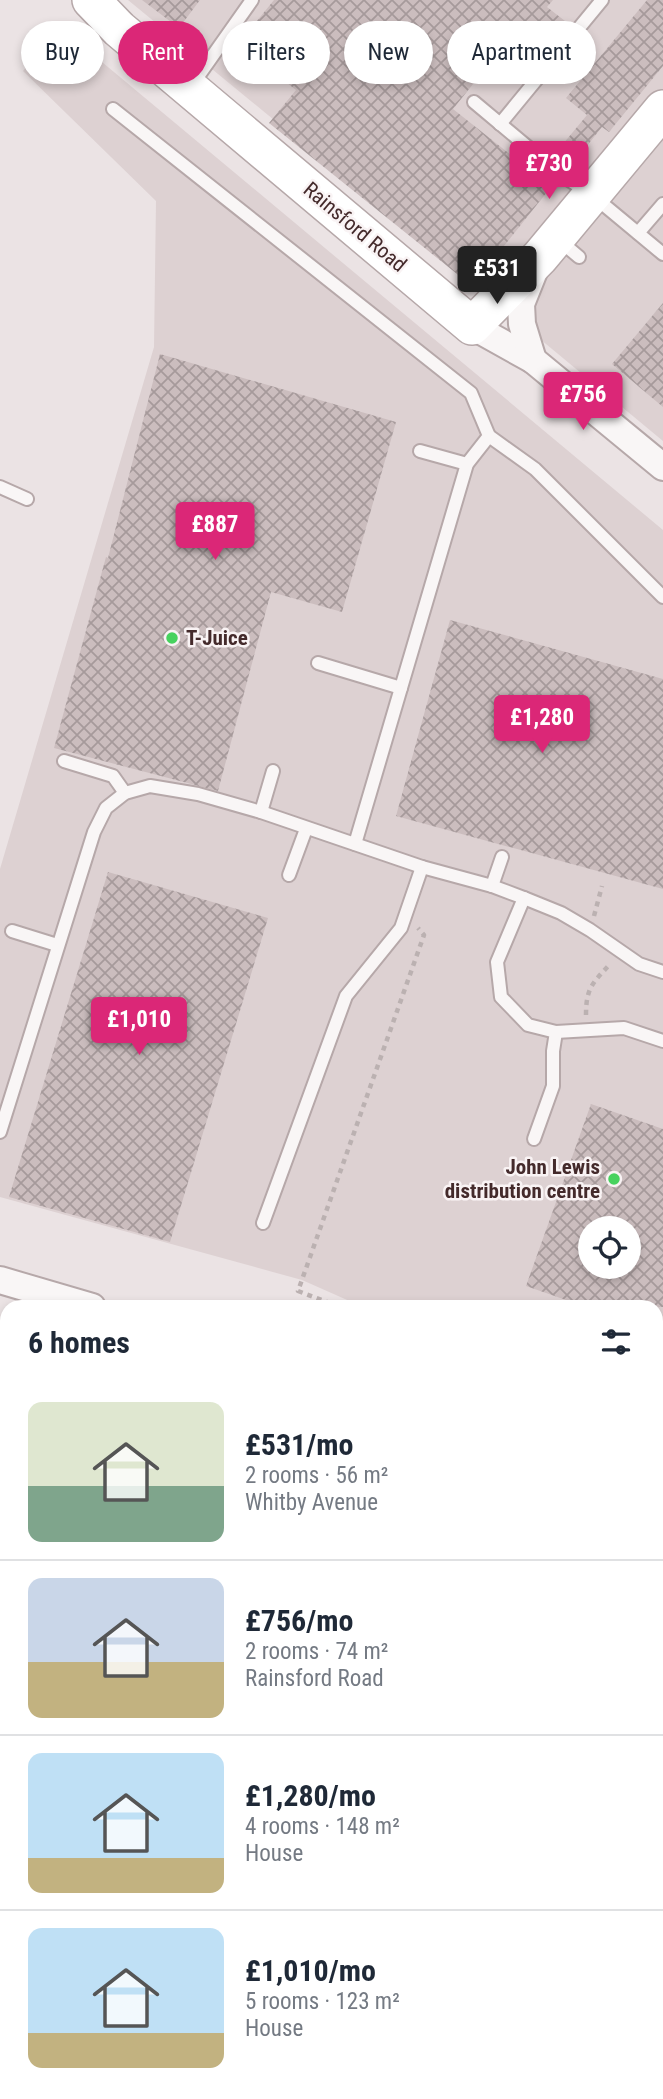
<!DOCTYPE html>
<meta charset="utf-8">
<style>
:root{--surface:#fff;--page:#f6f6f7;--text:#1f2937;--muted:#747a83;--line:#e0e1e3;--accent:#db2777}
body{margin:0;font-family:"Roboto Condensed",sans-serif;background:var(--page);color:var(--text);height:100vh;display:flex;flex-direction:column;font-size:26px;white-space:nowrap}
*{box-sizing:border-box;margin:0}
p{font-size:23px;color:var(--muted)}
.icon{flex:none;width:38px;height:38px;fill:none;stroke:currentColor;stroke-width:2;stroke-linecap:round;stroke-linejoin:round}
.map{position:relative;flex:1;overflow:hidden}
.panel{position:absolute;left:0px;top:1300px;width:663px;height:800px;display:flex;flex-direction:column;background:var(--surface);border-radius:21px 21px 0 0;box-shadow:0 4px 10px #0003}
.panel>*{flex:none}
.top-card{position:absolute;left:21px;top:21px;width:621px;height:63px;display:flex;gap:14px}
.buttons{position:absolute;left:578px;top:1216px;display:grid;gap:14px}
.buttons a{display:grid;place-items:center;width:63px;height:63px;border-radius:50%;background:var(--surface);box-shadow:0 4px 10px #0003;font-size:35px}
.price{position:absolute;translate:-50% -60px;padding:0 16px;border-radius:7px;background:var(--accent);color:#fff;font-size:23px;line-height:46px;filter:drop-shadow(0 2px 4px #0008)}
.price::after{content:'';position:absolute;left:50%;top:42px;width:21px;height:16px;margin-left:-10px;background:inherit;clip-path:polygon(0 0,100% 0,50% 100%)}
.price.current{background:#222;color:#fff}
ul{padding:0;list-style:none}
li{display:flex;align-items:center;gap:21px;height:175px;padding:0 28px}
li+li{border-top:2px solid var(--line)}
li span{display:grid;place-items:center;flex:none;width:196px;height:140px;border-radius:14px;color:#555}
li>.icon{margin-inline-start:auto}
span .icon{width:84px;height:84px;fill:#fffc;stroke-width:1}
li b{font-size:30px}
h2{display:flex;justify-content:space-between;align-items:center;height:84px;padding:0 28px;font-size:30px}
.pill{padding:0 24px;border-radius:32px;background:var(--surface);box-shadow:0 4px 10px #0003;font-size:24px;line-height:63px}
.pill.current{background:var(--accent);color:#fff}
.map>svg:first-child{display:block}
.built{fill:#ddd1d2;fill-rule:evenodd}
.park{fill:#c5c4d6}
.water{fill:#cc9ea5}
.building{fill:url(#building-cross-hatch);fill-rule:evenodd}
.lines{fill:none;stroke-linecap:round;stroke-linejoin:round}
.lane-casing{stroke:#b6a8a9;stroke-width:16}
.street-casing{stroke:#b6a8a9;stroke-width:30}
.secondary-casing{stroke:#b6a8a9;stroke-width:40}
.path{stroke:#bbb1b1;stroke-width:4.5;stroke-dasharray:5 5;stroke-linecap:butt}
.lane{stroke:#f9f6f6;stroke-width:12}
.street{stroke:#f9f6f6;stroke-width:26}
.secondary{stroke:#fff;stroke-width:37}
.poi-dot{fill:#47d25e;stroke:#f9f3f4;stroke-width:2.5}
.labels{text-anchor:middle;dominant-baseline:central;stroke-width:5;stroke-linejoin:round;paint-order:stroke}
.street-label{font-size:21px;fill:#442a2b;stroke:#f9f3f4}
.poi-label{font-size:21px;font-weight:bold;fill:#442a2b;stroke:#f9f3f4;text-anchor:start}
</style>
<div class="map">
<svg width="663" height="2099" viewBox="0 0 663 2099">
<defs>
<pattern id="building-cross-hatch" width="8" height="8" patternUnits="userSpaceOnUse" patternTransform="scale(1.75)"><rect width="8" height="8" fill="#cbbdbe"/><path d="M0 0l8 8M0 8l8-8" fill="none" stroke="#a69a9b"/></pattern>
</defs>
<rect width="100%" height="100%" fill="#ebe3e4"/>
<!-- built -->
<g class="built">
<path d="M128 0H663V441L488 296Z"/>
<path d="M60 27 663 530V1454L656 1452V1307H363L302 1280 0 1197V869L154 347 156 201 23 71ZM590 1228H628V1267H590Z"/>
<path d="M7 1949V2093H401L392 2099H0V1951Z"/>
</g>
<!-- park -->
<path class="park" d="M0 1614 7 1617V1899L0 1898Z"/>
<!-- water -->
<path class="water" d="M0 1670H7V1727L0 1729Z"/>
<!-- building -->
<g class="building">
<path d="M142 0H200L179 28Z"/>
<path d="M274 0H553L547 7 565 21 531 63 506 43 453 109 551 187 472 286 269 123 296 90 238 44Z"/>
<path d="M647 0H663V66L609 132 602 127 578 157 563 144 587 115 566 98Z"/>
<path d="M663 303V407L612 364Z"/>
<path d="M160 354 396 422 342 612 271 592 218 791 54 748 106 557 108 558Z"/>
<path d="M450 620 663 679V889L396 816Z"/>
<path d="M108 872 268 918 170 1242 9 1197Z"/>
<path d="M591 1104 663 1129V1307H586L526 1286ZM590 1228H628V1267H590Z"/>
</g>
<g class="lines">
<!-- lane casing -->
<g class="lane-casing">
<g id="lane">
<path d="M192 85 252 0"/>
<path d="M474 102 560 174 592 195 663 254"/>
<path d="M113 109 471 393 489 436 467 464 355 844"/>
<path d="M500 124 602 0"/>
<path d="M638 233 663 204"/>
<path d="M559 240 579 257"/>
<path d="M489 436 535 469 663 597"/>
<path d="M420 451 467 464"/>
<path d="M0 487 27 499"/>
<path d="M318 663 401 688"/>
<path d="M64 761 113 776 125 793"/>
<path d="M261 812 273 771"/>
<path d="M289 875 306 829"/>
<path d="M492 886 502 857"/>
<path d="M524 898 497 962 501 997 528 1025 556 1032 624 1028 663 1041"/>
<path d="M12 931 57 945"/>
<path d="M0 1132 94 832 106 808 125 793 150 786 198 794 261 812 422 867 492 886 524 898 561 913 590 930 639 964 663 972"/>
<path d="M534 1139 553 1086V1051L556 1032"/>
<path d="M263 1223 346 996 401 928 422 867"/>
<path d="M656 1397 663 1400"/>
<path d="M0 1946 7 1947"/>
<path d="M210 2093 212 2099"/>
<path d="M251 2095 253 2099"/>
<path d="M369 2099 383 2093"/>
</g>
</g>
<!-- street casing -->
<g class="street-casing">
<g id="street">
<path d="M472 326 533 360 663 467"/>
<path d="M533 360 522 324 521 304 535 269"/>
<path d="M0 1280 92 1307"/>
<path d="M656 1564 663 1567"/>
<path d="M460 2099 466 2093"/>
</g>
</g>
<!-- secondary casing -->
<g class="secondary-casing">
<g id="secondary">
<path d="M91 0 119 29 472 326 540 257 663 109"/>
<path d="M656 1956 663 1954"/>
<path d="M656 1999 663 1994"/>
<path d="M503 2093 509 2099"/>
<path d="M608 2099 613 2093"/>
</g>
</g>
<!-- path -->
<g class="path">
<path d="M594 916 602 886"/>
<path d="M586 1015C586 987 593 983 611 963"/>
<path d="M340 1307 298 1291 424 935 418 928"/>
<path d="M0 1334 7 1337"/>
<path d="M0 1664H7"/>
<path d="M0 1796 7 1794"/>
<path d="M656 1895 663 1886"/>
<path d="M660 2027 663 2041"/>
<path d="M656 2088 663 2047"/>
<path d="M423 2099 431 2093"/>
<path d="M652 2099 654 2093"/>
</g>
<!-- lane -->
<use href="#lane" class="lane"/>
<!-- street -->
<use href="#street" class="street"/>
<!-- secondary -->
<use href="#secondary" class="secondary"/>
</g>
<!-- markers -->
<g class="poi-dot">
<circle cx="172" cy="638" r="7"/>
<circle cx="614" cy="1179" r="7"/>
</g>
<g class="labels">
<!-- street labels -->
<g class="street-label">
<text transform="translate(355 227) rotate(40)">Rainsford Road</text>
</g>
<!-- poi labels -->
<g class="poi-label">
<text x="186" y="638">T-Juice</text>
<text x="600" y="1167" text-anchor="end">John Lewis<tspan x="600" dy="24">distribution centre</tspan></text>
</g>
</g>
</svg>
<div class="buttons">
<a><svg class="icon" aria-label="locate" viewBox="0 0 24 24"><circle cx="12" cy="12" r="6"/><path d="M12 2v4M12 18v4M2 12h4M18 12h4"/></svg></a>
</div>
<b class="price" style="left:549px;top:201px">£730</b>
<b class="price current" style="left:497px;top:306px">£531</b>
<b class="price" style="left:583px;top:432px">£756</b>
<b class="price" style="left:215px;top:562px">£887</b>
<b class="price" style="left:542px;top:755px">£1,280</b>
<b class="price" style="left:139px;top:1057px">£1,010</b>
<div class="top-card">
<a class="pill">Buy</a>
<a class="pill current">Rent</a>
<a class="pill">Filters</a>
<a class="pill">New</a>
<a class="pill">Apartment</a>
</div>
<section class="panel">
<h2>6 homes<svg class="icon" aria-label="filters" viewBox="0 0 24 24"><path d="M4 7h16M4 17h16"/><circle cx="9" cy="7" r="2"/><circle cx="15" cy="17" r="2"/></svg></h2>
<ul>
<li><span style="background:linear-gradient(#dfe7d0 60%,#7fa58c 0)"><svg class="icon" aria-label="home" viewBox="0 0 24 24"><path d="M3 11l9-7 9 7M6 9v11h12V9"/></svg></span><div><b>£531/mo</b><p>2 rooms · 56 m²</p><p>Whitby Avenue</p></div></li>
<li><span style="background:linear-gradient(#c9d6e8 60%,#c2b280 0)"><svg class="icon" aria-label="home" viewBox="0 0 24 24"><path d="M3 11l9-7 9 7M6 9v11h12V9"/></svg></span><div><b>£756/mo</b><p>2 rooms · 74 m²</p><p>Rainsford Road</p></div></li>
<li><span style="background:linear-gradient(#bfe0f5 75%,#c2b280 0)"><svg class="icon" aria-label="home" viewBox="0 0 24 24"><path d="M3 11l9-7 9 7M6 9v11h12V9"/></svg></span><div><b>£1,280/mo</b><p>4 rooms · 148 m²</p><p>House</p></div></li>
<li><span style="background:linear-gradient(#bfe0f5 75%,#c2b280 0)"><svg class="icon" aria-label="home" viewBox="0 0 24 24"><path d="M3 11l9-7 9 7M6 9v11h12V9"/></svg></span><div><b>£1,010/mo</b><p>5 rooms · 123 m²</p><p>House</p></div></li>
</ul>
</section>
</div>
